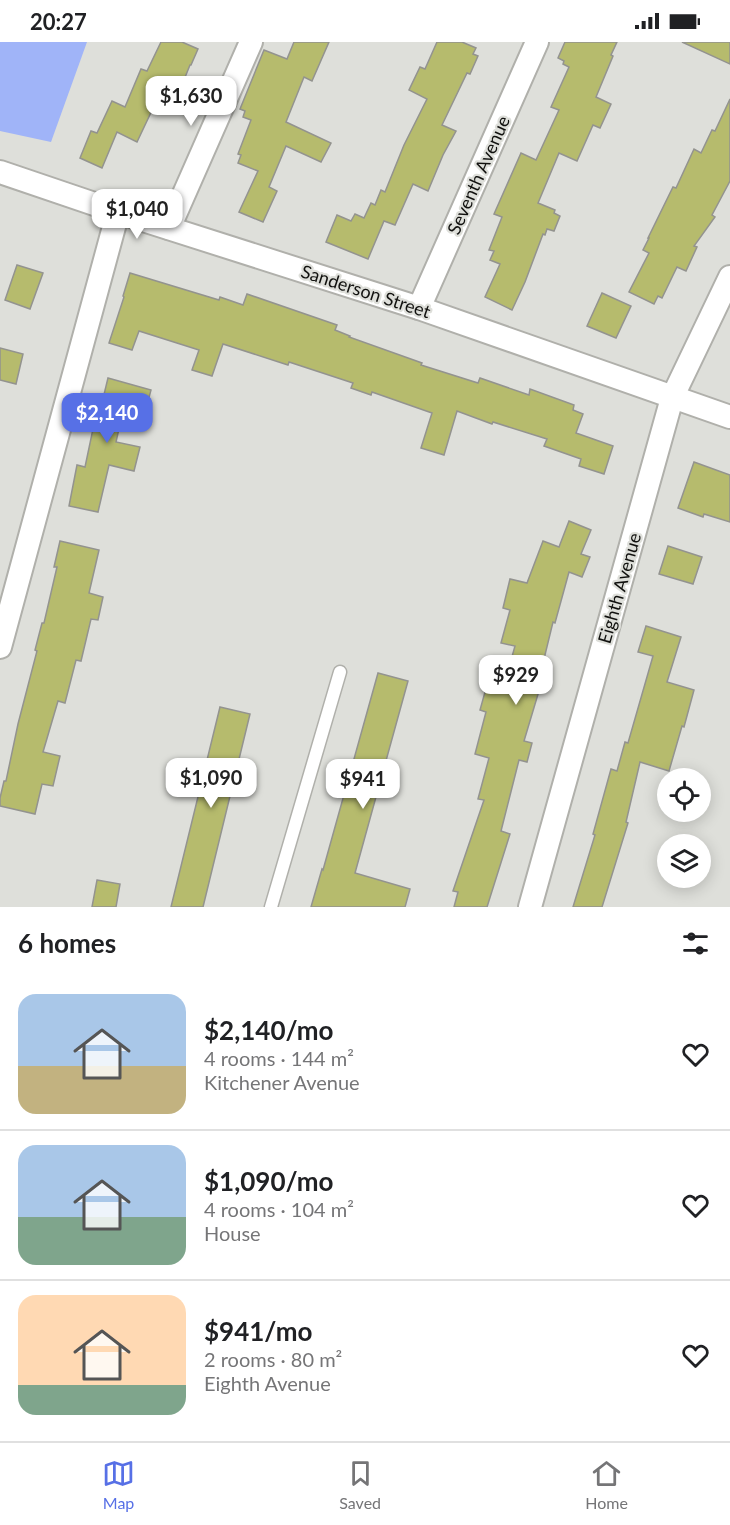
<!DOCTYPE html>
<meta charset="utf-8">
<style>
:root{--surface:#fff;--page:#f6f6f6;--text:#202124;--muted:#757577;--line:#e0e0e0;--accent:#5770e6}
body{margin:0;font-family:Lato,sans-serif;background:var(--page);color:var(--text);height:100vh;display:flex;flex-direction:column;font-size:22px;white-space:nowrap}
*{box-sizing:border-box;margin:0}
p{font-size:20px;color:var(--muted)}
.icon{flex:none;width:33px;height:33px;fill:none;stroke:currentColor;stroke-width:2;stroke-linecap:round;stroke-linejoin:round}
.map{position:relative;height:865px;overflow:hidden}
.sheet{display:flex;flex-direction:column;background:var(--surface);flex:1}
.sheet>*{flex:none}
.buttons{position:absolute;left:657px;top:726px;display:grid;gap:12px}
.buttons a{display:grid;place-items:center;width:54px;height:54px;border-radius:50%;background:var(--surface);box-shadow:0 3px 15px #0003;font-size:30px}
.price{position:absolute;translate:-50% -51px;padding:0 14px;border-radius:12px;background:#fff;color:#222;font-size:20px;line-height:39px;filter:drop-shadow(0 2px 3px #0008)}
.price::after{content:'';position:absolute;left:50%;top:36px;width:18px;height:14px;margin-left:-9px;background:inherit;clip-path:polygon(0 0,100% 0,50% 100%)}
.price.current{background:var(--accent);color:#fff}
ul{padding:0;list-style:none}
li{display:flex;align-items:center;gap:18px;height:150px;padding:0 18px}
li+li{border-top:2px solid var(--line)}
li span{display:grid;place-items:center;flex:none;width:168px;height:120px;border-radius:18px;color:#555}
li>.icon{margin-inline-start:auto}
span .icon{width:72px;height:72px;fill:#fffc;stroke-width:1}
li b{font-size:26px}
h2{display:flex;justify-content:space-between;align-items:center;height:72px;padding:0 18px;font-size:26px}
.status{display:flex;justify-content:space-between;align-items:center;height:42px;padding:0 30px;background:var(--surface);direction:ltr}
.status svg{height:16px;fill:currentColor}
.dock{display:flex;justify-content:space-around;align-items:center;height:84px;border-top:2px solid var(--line);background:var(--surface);font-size:16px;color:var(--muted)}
.dock a{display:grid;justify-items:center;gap:3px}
.dock .current{color:var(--accent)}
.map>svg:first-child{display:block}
.green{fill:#a0b4f8}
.building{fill:#b6bb6d;stroke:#93938f;stroke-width:1.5}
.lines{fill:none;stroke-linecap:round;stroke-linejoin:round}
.service-casing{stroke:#b0b0ab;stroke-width:15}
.minor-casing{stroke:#b0b0ab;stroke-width:26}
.service{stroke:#fff;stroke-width:12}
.minor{stroke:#fff;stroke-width:22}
.labels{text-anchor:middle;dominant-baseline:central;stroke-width:4.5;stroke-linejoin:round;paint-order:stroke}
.street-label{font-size:18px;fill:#11110f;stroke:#dedfda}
</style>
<div class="status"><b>20:27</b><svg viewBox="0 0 49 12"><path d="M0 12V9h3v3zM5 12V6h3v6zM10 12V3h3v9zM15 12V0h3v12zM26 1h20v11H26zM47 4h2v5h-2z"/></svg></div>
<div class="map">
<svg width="730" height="865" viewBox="0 0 730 865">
<rect width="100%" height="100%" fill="#dedfda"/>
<!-- green -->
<path class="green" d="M0 0H87L51 100 0 89Z"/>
<!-- building -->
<g class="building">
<path d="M161 0H182L198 7 191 23H190L175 60 171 59 168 67 155 62 137 100 117 90 102 126 80 116 91 89 97 91 112 59 125 65 141 27 147 29Z"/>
<path d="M294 0H329L312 39 304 35 286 80 331 101 321 120 286 104 269 145 277 149 263 180 239 170 258 129 238 121 241 113 238 112 251 78 243 75 245 69 240 67 264 8 287 17Z"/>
<path d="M437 0H462L476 6 473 12 478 14 470 32 467 31 442 83 456 89 443 113 428 149 413 142 395 183 384 179 368 217 326 200 337 173 351 179 355 172 364 176 371 161 375 163 381 148 385 150 404 103 427 57 409 48 420 25 425 27Z"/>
<path d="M565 0H617L611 13 613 14 596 55 611 62 600 86 593 83 577 119 559 111 538 161 555 168 554 171 560 174 554 189 547 187 545 193 543 192 525 240 512 268 485 255 500 222 490 218 494 209 489 208 502 175 494 172 521 111 536 118 559 68 551 65 569 25 563 22 564 19 558 16Z"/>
<path d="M682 0H730V22Z"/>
<path d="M730 57V139L712 173 715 175 694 204 697 205 686 229 677 225 662 256 658 254 654 262 629 250 649 211 643 208 649 196H648L673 145 676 146 694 107 701 111 712 88 715 89Z"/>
<path d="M17 223 43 231 30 267 5 258Z"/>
<path d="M130 231 219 258 220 255 243 263 247 252 337 283 335 288 350 294 349 295 422 321 421 323 478 341 480 336 529 353 530 347 574 363 573 368 583 372 576 391 613 404 604 432 579 424 581 417 544 404 547 397 493 380 492 382 457 369 444 413 421 406 432 371 372 350 371 353 351 346 353 341 289 320 288 323 223 302 212 334 192 328 199 308 139 289 132 308 109 301 124 255 123 254Z"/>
<path d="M602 251 631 264 616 296 587 284Z"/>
<path d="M0 306 23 312 16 342 0 338Z"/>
<path d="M108 336 151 348 145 370 124 364 116 400 140 405 134 429 109 423 98 470 69 464 77 423 85 425 97 368 100 369Z"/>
<path d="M694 420 730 433V480L704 472 703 475 678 466Z"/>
<path d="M569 479 591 488 581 512 590 515 582 535 569 530 555 581 553 580 543 621 547 622 524 699 532 701 527 720 519 718 501 789 510 792 487 865H454L458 850 453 849 484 758 478 757 489 716 475 712 486 670 480 668 487 643 503 647 515 604 501 601 510 568 503 566 510 537 527 541 543 499 559 505Z"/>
<path d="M60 499 99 508 89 551 103 555 98 578 91 577 81 619 76 618 65 661 58 659 43 710 60 714 53 744 42 742 35 772 0 764V756L4 739H6L18 682 37 609 35 608 42 581H44L57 525H54Z"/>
<path d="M668 504 702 515 693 542 659 532Z"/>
<path d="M646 584 681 595 667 640 694 648 684 685 682 684 669 729 640 720 626 780 628 781 602 865H573L595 793 593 792 611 727 617 729 625 700 628 701 653 614 638 610Z"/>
<path d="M378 631 408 639 355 831 410 847 405 865H311L322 827 323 828Z"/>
<path d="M220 665 250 672 203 865H171Z"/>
<path d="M97 838 120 842 116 865H92Z"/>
</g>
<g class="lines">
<!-- service casing -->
<g class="service-casing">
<path id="service" d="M271 865 340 630"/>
</g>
<!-- minor casing -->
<g class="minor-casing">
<g id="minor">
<path d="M0 130 118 170 419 266 730 375"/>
<path d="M169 186 251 0"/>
<path d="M419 266 537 0"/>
<path d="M0 605 118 170"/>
<path d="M530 865 672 356 730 235"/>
</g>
</g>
<!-- service -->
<use href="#service" class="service"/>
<!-- minor -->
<use href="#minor" class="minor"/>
</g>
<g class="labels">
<!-- street labels -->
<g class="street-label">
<text transform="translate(478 133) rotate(-66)">Seventh Avenue</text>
<text transform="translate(366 249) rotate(18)">Sanderson Street</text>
<text transform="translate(619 546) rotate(-74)">Eighth Avenue</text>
</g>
</g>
</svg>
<div class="buttons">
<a><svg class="icon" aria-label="locate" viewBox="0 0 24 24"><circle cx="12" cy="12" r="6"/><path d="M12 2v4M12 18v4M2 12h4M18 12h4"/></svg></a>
<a><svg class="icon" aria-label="layers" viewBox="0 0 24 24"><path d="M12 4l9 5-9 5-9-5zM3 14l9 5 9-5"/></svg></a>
</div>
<b class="price" style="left:191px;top:85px">$1,630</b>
<b class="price" style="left:137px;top:198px">$1,040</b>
<b class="price current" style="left:107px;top:402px">$2,140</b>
<b class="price" style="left:516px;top:664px">$929</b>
<b class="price" style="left:211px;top:767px">$1,090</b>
<b class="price" style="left:363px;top:768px">$941</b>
</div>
<section class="sheet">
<h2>6 homes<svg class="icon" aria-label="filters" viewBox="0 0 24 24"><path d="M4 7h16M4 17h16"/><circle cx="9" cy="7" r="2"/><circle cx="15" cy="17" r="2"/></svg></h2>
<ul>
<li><span style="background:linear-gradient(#a9c7e8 60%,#c2b280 0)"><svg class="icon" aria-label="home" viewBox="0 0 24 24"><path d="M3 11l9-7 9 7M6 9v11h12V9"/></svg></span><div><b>$2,140/mo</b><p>4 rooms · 144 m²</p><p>Kitchener Avenue</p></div><svg class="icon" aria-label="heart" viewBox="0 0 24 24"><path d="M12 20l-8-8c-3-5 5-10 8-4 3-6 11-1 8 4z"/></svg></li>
<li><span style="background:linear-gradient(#a9c7e8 60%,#7fa58c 0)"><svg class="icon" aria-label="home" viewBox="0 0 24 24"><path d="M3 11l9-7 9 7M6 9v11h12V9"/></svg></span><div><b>$1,090/mo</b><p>4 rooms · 104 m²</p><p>House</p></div><svg class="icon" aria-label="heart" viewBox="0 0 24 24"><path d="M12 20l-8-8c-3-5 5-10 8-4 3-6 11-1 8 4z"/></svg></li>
<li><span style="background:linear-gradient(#ffd9b3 75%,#7fa58c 0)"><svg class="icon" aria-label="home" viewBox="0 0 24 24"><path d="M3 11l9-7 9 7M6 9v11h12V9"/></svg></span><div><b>$941/mo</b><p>2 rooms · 80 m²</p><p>Eighth Avenue</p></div><svg class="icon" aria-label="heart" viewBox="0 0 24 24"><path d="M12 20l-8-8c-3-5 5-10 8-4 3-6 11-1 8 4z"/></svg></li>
</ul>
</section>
<nav class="dock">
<a class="current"><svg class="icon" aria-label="map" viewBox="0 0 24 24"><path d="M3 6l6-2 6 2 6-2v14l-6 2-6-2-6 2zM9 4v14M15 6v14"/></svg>Map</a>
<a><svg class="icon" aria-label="saved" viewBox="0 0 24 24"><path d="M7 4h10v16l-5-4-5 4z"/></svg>Saved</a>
<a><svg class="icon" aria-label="home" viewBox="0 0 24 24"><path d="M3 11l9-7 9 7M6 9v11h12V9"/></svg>Home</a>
</nav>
